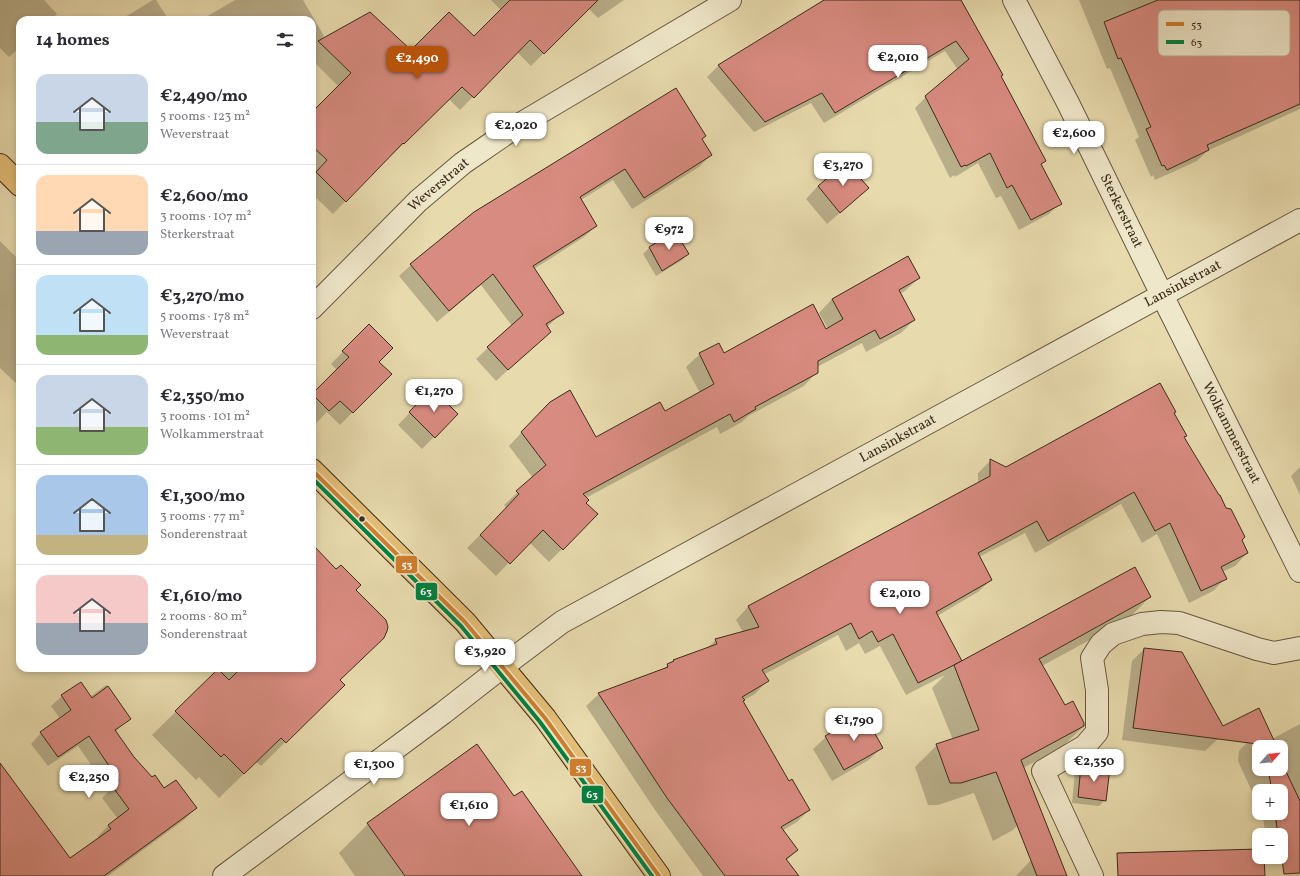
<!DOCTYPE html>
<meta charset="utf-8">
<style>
:root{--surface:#fff;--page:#f7f7f7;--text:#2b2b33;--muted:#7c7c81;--line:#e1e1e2;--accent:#b45309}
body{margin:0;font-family:Vollkorn,serif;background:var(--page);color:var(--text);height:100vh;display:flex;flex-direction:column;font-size:15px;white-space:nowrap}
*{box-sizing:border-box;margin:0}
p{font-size:13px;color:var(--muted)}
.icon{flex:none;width:22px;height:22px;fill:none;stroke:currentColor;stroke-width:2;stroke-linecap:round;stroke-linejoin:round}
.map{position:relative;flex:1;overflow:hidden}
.panel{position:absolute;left:16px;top:16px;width:300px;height:656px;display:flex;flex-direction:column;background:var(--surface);border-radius:12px;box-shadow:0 2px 6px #0003}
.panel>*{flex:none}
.needle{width:26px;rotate:63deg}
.fabs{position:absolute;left:1252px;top:740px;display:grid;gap:8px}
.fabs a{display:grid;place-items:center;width:36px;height:36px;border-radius:8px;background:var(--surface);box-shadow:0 2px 6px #0003;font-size:20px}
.price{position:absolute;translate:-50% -34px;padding:0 9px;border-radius:8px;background:#fff;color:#222;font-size:13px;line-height:26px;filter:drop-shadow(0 1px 2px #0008)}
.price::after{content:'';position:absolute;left:50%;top:24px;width:12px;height:9px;margin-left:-6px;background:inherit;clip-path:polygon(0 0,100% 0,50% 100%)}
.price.current{background:var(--accent);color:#fff}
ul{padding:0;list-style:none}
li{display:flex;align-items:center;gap:12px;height:100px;padding:0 20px}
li+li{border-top:1px solid var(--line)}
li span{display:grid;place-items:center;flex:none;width:112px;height:80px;border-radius:12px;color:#555}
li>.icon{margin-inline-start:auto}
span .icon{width:48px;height:48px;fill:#fffc;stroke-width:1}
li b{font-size:17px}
h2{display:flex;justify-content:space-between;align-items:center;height:48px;padding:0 20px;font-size:17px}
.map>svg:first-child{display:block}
.shadow{fill:#0003;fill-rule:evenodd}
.building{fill:#d88b80;stroke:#3c2c1b}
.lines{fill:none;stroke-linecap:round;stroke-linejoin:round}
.minor-casing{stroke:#675840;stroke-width:24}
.major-casing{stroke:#3c2c1b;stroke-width:24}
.minor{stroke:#efe7ca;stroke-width:22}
.major{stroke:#e4bd76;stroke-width:22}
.bus-1-casing{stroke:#efe7ca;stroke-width:7}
.bus-2-casing{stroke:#efe7ca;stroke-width:7}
.bus-1{stroke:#ce7e2d;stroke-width:4}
.bus-2{stroke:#008040;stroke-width:4}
.bus-dot{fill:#3c2c1b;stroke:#efe7ca;stroke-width:1.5}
.labels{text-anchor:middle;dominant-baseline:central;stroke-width:3;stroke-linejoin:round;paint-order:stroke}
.street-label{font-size:14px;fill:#3c2c1b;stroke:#efe7ca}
.key{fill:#efe7ca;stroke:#b9af96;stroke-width:1}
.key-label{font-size:11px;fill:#3c2c1b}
.line-badge{stroke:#efe7ca;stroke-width:1.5}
.badge-label{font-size:11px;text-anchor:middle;font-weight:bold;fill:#fff}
</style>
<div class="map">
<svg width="1300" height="876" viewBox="0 0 1300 876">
<rect width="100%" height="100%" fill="#e7daad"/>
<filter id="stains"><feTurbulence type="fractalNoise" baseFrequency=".005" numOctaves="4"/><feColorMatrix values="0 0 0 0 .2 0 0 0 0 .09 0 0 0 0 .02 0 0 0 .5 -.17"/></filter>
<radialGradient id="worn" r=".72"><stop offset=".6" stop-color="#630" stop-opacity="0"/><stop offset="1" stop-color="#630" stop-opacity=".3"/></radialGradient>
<!-- shadow -->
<g class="shadow">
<path d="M0 0H44L57 14 51 20H20V47L9 57 0 48Z"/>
<path d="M153 0H156L167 17 164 20H120Z"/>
<path d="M235 0H303L324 36 320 41 411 52 474 38 501 10 491 0H624L598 18 588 8 531 66 517 52 460 110 449 99 391 156 390 155 333 214 312 194V113L339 87 312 60V20H201Z"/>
<path d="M823 0H954L1000 76 1044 161 1040 165 1060 203 1049 214 1019 230 1001 196 996 198 978 163 955 177 954 175 950 178 915 108 926 97 958 70 945 51 824 123 811 103 754 132 707 77 718 66 815 7Z"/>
<path d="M1079 0H1300V109L1207 151 1197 161 1155 180 1153 175 1151 177 1135 140 1139 137 1110 68 1107 69Z"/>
<path d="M701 140 711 155 699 167 632 209 613 180 581 200 596 226 584 237 534 269 562 313 547 327 550 332 496 381 476 359 512 326 481 285 437 322 399 276 411 265 475 212Z"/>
<path d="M818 186 855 200 827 224 806 199Z"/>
<path d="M674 232 688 254 682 260 656 276 643 254 649 248Z"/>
<path d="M0 241 20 261V387L0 368Z"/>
<path d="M908 257 919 278 905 291 900 294 914 320 901 333 866 352 862 343 817 367V372L804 386 748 416 742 422 720 434 717 427 586 498 562 549 549 562 529 542 496 576 467 548 507 508 504 505 533 478 509 446 537 416 595 439 665 412 700 393 686 367 700 354 718 344 724 354 826 330 828 329 819 313 832 299Z"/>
<path d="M369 325 378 362 390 374 340 425 327 412 316 423 312 418V396L337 370 331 364Z"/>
<path d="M420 402 457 414 422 449 398 425Z"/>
<path d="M1174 413 1184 437 1247 553 1235 566 1222 572 1225 579 1213 591 1189 603 1157 534 1142 543 1121 504 1035 553 1025 533 979 557 991 580 978 592 937 616 957 664 1150 597 1128 619 1042 666 1065 707 1084 726 1061 748 1023 768 1035 807 1013 830 993 841 974 793 938 805H928L915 767 937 745 953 740 932 688 945 675 906 695 880 646 865 654 859 643 846 651 838 635 763 675 767 681 755 694 742 701 788 783 809 810 797 822 782 831 797 850 786 861 797 876H703L655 810 586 706 599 694 663 669 674 661 707 648 716 640 743 632 736 620 748 607 978 483V473L991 460 1006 468Z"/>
<path d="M1300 467V495L1291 476Z"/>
<path d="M312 546 355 590 339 681 319 709 261 766 256 762 219 798 199 777 196 780 152 735 220 668H312Z"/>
<path d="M1144 649 1218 739 1205 751 1122 740 1132 661Z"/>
<path d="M106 685 130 718 115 732 133 758 152 778 164 789 195 808 185 819 108 876H0V765L69 860 99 838 98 836 108 826 118 819 102 798 109 791 78 746 48 766 31 744 41 733 60 719 51 706 62 696 90 697Z"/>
<path d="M1300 724V842L1281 847V835H1266L1262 813H1281V791H1259V807L1238 761 1239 751 1250 739H1272ZM1259 747H1281V769H1259Z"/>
<path d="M826 737 881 748 869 760 832 781 813 749Z"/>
<path d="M1082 766 1105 800 1099 806 1072 803 1075 772Z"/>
<path d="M368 824 581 876H355L339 853Z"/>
<path d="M1031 860 1066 876H1016Z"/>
</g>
<!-- building -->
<g class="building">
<path d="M510 0H598L544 54 530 40 474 98 462 87 404 144 403 143 346 202 316 172 327 160 312 146V112L351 73 318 41 370 12 411 50 449 12 474 36Z"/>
<path d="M824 0H961L1003 75 1001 76 1046 161 1041 164 1062 204 1031 220 1012 185 1007 188 990 153 966 166 965 165 961 167 925 96 969 59 956 41 835 113 822 93 765 122 718 65Z"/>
<path d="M1158 0H1300V104L1207 145 1209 150 1167 170 1164 165 1162 166 1146 129 1151 127 1121 58 1118 59 1104 22Z"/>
<path d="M676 88 706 136 702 139 712 155 644 198 625 169 580 197 597 226 533 266 564 313 546 324 551 332 508 370 487 347 523 315 493 274 449 311 410 264 474 212Z"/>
<path d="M846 162 869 188 840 213 818 186Z"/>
<path d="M675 231 689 254 662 271 649 247Z"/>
<path d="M908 256 920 278 899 290 915 320 880 339 875 330 818 361V373L755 407 756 409 734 422 730 414 583 494 589 500 586 503 598 514 563 550 543 530 510 564 480 535 519 494 516 491 546 465 521 432 550 402 570 390 596 437 660 402 665 411 714 384 699 353 719 343 724 353 813 304 826 329 843 319 832 299Z"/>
<path d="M369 324 393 348 379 362 392 374 353 413 340 401 329 411 312 394 349 357 342 351Z"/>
<path d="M1160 383 1176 412 1174 413 1187 436 1184 437 1219 495H1220L1226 508 1231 509 1245 537 1242 540 1248 553 1221 567 1227 579 1201 591 1170 523 1155 531 1134 492 1048 541 1037 521 978 553 992 580 936 612 962 661 918 683 893 634 878 642 872 631 859 639 851 623 762 670 769 681 742 697 745 700 743 701 789 781 792 779 810 810 781 827 798 850 786 859 799 876H725L667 798 598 693 668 667 667 664 674 661 673 660 717 644 715 639 759 627 748 606 990 476V459L1006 467Z"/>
<path d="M432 388 458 414 435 438 409 412Z"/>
<path d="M312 544 336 569 341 565 361 585 356 590 386 620 388 627 387 631 384 638 340 680 345 685 286 743 281 738 244 774 224 754 221 757 175 711 218 669 229 680 241 668H312Z"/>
<path d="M1135 567 1151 597 1039 659 1065 705 1073 701 1084 723V726L1021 760 1067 876H1037L996 772 961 783H950L936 744 979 730 954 665Z"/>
<path d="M1144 648 1182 652 1223 726 1259 708 1277 747H1265V745L1133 728Z"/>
<path d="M81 682 92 698 108 686 131 719 115 730 134 757 152 777 155 775 164 788 176 780 197 808 104 876H0V763L70 858 111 829 108 825 129 809 112 786 119 781 89 736 58 757 40 732 71 710 61 695Z"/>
<path d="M864 714 883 748 844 770 825 736Z"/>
<path d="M477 744 514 796 522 791 582 876H405L367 823Z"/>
<path d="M1281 761 1300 801V873L1284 874 1281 852V835H1278L1275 813H1281V791H1272L1268 769H1281Z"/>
<path d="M1081 765 1110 768 1106 801 1078 797Z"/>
<path d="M1259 849V857H1264L1265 876H1118L1117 853Z"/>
</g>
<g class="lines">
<!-- minor casing -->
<g class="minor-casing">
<g id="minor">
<path d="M1014 0 1068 103 1162 295 1300 571"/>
<path d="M312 308 418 201 463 163 517 126 730 0"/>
<path d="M224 876 443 713 502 667 562 622 1300 220"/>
<path d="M1092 876 1043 771 1085 746 1097 732V690L1092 658 1101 644 1113 634 1142 624 1161 622 1179 623 1257 649 1274 653 1300 648"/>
</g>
</g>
<!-- major casing -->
<g class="major-casing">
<g id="major">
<path d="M0 165 20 185"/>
<path d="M312 470 465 622 545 718 659 876"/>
</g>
</g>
<!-- minor -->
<use href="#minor" class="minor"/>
<!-- major -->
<use href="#major" class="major"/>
<!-- bus-1 casing -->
<g class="bus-1-casing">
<path id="bus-1" d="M312 470 465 622 545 718 659 876"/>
</g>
<!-- bus-2 casing -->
<g class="bus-2-casing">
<path id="bus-2" d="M312 478 461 626 540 722 652 876"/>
</g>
<!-- bus-1 -->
<use href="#bus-1" class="bus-1"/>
<!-- bus-2 -->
<use href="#bus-2" class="bus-2"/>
</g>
<!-- markers -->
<circle class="bus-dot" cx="362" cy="519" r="3.5"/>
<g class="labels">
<!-- street labels -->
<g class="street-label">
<text transform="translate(439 185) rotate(-40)">Weverstraat</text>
<text transform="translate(1121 211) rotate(64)">Sterkerstraat</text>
<text transform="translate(1183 284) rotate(-28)">Lansinkstraat</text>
<text transform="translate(1231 433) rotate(63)">Wolkammerstraat</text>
<text transform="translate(898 439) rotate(-29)">Lansinkstraat</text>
</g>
</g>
<!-- legend -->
<rect x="1158" y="10" width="132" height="46" rx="6" class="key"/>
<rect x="1166" y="22" width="18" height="4" fill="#ce7e2d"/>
<rect x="1166" y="40" width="18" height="4" fill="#008040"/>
<g class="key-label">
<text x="1191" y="28">53</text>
<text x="1191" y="46">63</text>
</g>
<g class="line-badge">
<rect x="395" y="555" width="23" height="19" rx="4" fill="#ce7e2d"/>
<rect x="415" y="582" width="23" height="19" rx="4" fill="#008040"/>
<rect x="569" y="758" width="23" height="19" rx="4" fill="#ce7e2d"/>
<rect x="581" y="785" width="23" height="19" rx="4" fill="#008040"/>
</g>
<g class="badge-label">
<text x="407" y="568">53</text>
<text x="426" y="595">63</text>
<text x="581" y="771">53</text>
<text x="592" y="798">63</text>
</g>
<rect width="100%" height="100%" filter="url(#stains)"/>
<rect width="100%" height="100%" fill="url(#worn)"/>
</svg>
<div class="fabs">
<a><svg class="needle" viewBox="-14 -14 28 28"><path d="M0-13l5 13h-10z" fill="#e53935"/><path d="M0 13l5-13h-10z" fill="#7c7c81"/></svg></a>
<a>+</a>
<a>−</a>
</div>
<b class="price" style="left:898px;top:79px">€2,010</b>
<b class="price current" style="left:417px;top:80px">€2,490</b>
<b class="price" style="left:516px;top:147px">€2,020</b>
<b class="price" style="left:1074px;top:155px">€2,600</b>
<b class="price" style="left:843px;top:187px">€3,270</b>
<b class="price" style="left:669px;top:251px">€972</b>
<b class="price" style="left:434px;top:413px">€1,270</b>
<b class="price" style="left:900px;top:615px">€2,010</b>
<b class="price" style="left:485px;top:673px">€3,920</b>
<b class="price" style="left:854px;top:742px">€1,790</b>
<b class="price" style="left:1094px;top:783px">€2,350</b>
<b class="price" style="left:374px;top:786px">€1,300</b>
<b class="price" style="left:89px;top:799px">€2,250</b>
<b class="price" style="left:469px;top:827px">€1,610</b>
<section class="panel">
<h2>14 homes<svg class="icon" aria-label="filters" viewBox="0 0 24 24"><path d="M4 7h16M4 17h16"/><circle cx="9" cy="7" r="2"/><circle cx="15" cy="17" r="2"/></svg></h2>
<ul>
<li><span style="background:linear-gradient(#c9d6e8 60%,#7fa58c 0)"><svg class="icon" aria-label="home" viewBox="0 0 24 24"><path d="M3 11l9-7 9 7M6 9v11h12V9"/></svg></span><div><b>€2,490/mo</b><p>5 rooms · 123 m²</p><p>Weverstraat</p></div></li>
<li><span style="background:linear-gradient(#ffd9b3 70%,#9aa5b1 0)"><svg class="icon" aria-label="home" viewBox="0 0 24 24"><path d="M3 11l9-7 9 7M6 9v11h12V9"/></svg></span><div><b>€2,600/mo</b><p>3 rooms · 107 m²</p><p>Sterkerstraat</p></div></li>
<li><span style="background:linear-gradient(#bfe0f5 75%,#8fb573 0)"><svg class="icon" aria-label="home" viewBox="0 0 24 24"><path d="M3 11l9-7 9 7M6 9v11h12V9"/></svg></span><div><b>€3,270/mo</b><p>5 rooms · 178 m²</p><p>Weverstraat</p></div></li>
<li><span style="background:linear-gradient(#c9d6e8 65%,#8fb573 0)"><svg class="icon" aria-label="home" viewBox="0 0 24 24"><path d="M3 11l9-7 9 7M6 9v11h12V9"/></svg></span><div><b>€2,350/mo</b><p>3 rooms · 101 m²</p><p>Wolkammerstraat</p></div></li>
<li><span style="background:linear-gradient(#a9c7e8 75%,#c2b280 0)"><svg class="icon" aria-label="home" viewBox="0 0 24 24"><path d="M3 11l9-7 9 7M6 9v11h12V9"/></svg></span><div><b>€1,300/mo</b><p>3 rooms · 77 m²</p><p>Sonderenstraat</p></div></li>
<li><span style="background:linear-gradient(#f6c9c9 60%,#9aa5b1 0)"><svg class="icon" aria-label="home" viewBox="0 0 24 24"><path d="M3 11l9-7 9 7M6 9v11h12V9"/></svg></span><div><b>€1,610/mo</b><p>2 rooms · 80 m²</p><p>Sonderenstraat</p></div></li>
</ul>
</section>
</div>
